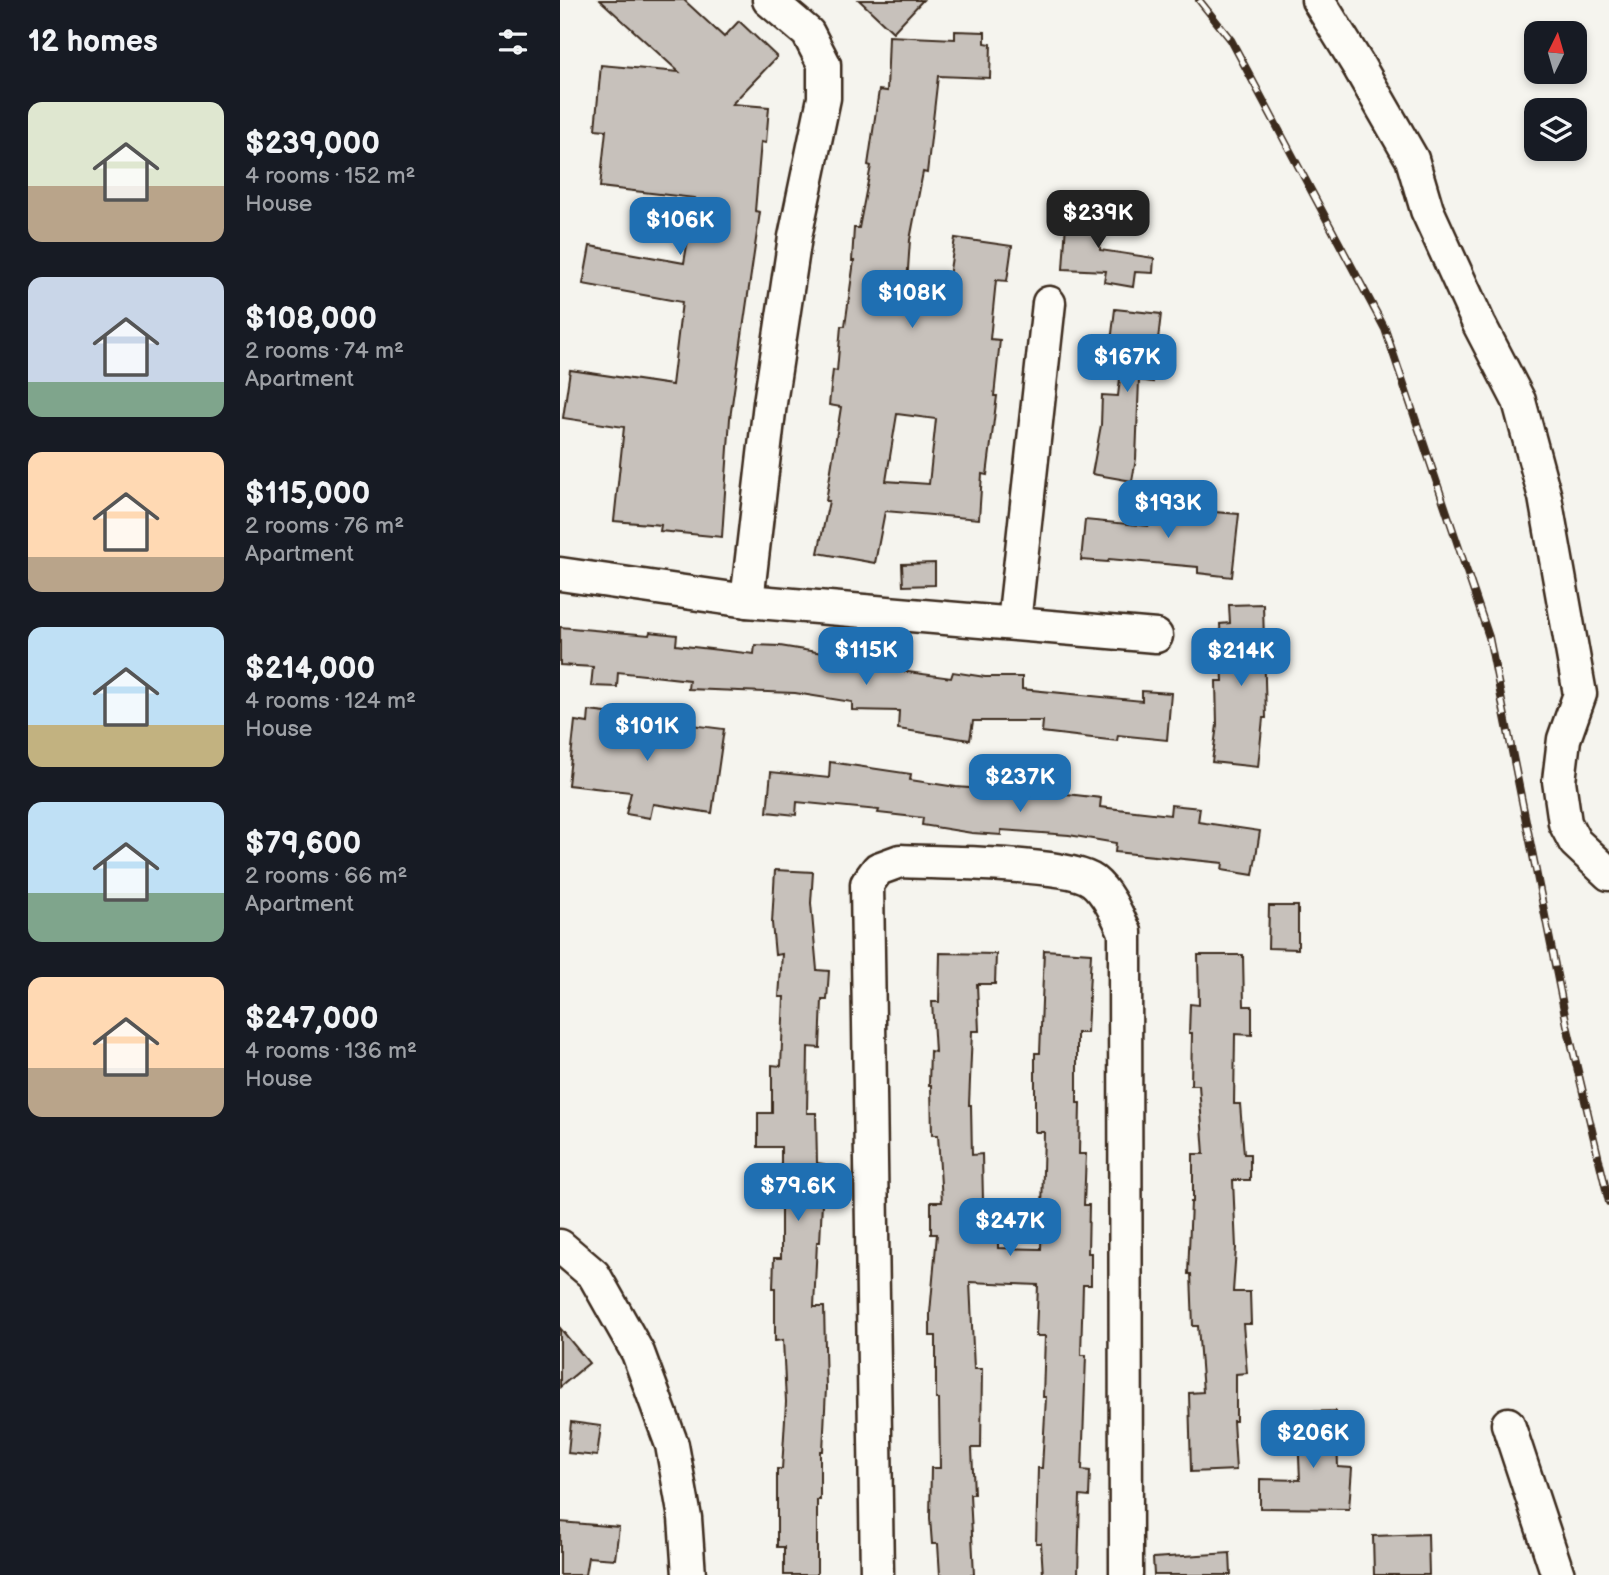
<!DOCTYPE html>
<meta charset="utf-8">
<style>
:root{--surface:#171b24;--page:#20242c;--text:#f1f3f6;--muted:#9ea1a6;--accent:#1f6fb2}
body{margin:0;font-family:"Balsamiq Sans",sans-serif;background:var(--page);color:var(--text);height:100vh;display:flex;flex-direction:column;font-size:26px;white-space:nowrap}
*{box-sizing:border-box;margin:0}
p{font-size:23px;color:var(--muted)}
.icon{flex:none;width:38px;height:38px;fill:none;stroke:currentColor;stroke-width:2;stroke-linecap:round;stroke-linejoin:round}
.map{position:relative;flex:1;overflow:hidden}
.details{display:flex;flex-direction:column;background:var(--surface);width:560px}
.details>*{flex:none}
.needle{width:46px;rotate:5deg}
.controls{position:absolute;left:964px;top:21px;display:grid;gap:14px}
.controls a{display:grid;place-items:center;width:63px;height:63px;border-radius:14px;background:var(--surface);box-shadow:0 4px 10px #0003;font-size:35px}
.price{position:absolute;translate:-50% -60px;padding:0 16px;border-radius:14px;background:var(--accent);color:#fff;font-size:23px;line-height:46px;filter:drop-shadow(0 2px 4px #0008)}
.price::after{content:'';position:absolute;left:50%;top:42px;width:21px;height:16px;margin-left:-10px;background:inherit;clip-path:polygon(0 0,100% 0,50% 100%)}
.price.active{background:#222;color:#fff}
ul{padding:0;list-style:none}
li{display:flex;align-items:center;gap:21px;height:175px;padding:0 28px}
li span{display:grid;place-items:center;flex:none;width:196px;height:140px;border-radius:14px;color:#555}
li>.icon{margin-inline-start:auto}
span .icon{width:84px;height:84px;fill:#fffc;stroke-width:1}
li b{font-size:30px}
h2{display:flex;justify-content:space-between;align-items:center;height:84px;padding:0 28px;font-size:30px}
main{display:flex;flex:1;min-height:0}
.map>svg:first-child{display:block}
.building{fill:#c7c1bb;stroke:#3b2a1e;stroke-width:2;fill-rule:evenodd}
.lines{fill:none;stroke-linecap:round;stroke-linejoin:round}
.minor-casing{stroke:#3b2a1e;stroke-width:37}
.minor{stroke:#fdfcf7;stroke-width:32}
.rail-casing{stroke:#3b2a1e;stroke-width:8}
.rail{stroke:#fdfcf7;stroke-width:5;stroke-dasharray:16;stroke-linecap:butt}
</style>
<main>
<section class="details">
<h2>12 homes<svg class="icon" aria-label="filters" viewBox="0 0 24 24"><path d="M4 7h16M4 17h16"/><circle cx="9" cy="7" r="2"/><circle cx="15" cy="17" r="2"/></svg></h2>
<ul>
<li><span style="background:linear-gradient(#dfe7d0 60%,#b9a48a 0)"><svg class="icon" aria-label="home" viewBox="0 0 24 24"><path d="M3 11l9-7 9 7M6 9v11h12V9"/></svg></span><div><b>$239,000</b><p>4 rooms · 152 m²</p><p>House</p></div></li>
<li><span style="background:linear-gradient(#c9d6e8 75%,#7fa58c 0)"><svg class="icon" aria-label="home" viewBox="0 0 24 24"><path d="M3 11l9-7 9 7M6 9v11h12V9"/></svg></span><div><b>$108,000</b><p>2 rooms · 74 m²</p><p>Apartment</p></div></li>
<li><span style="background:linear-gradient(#ffd9b3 75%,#b9a48a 0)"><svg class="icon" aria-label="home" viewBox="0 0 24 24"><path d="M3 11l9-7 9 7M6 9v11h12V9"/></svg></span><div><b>$115,000</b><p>2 rooms · 76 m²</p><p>Apartment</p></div></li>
<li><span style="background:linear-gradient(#bfe0f5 70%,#c2b280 0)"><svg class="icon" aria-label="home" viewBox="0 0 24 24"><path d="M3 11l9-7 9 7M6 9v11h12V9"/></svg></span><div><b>$214,000</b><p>4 rooms · 124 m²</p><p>House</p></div></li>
<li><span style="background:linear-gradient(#bfe0f5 65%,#7fa58c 0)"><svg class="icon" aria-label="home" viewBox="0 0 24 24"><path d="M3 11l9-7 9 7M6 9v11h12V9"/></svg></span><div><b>$79,600</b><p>2 rooms · 66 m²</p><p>Apartment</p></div></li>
<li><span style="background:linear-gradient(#ffd9b3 65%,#b9a48a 0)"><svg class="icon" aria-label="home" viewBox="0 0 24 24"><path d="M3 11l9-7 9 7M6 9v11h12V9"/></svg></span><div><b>$247,000</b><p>4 rooms · 136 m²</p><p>House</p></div></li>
</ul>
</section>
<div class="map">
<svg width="1049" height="1575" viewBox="0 0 1049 1575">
<rect width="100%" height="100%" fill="#f5f4ee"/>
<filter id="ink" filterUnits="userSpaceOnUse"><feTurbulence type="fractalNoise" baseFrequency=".0143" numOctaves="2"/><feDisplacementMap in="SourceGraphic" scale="14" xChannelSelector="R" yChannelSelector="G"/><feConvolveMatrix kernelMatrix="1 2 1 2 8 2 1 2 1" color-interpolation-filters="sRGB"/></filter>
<g filter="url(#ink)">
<!-- building -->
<g class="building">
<path d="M40 0H124L164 37 179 21 217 57 172 104 209 107 206 143 201 142 195 211 200 212 170 418 162 537 100 531 101 525 54 521 64 427 3 418 10 370 112 385 122 302 23 284 30 246 124 263 135 198 40 187 46 130 35 129 41 65 119 72Z"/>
<path d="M299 0H363L333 32Z"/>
<path d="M395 31 425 32V43L431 44 430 78 378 76 367 173 363 172 350 240 347 284 387 289 395 238 452 246 447 281 436 280 430 339 440 340 434 396H437L427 475 422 474 419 519 325 511 315 563 258 553 269 501H266L281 407 269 405 273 370 277 371 281 326H285L294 261H292L294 228H299L311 166 308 165 319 90 327 91 329 36 395 39ZM337 414 376 419 369 484 326 481Z"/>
<path d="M507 208 542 210 540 250 594 258 593 273 575 272 573 287 544 282 546 271 503 269Z"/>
<path d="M555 309 601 314 593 382 579 380 576 459 572 481 532 474 541 425 542 395 558 396 564 343 551 342Z"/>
<path d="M591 507 679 514 672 577 638 573V567L549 559 548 562 521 560 525 520 589 526Z"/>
<path d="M375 563V585L343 586 342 564Z"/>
<path d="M703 604 706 718H703L698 767 652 762 657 725 656 681H663L660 624 670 623 669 605Z"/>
<path d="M0 627 89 635 90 632 117 635 116 645 194 654 195 645 220 646 275 655 273 666 319 668 391 678 393 672 425 677H462V689L582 701V691L611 693 607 740 558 735 557 741 482 732 483 721H413L410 740 338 729 339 711 292 710V702L235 693 128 689 129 680 58 672 57 687 31 686 33 667 0 665Z"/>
<path d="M29 711 54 714V719L123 732 124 724 164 729 152 813 93 804 90 818 66 814 71 792 8 785 15 721 28 723Z"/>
<path d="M270 762 351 774 350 780 396 787 463 792V789L541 798 540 807 610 815 611 805 640 808 638 822 700 831 693 875 662 870 663 863 555 852 556 843 509 835 441 830V835L412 833 362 825 363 818 318 813 319 810 237 802 236 815 207 812 211 772 269 778Z"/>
<path d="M215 870 253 872 251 903 257 970 269 971 267 1000H262L260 1048 248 1047 247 1113H256L257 1163 264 1164 260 1242H257L254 1307H264L266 1388 263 1451H260V1500H257V1575H224V1547H217V1469H222L226 1402 223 1340 215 1341V1288H213L214 1258H221V1147H198V1113H212V1065L221 1066 224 997H219L222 954 215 955 212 923Z"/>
<path d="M709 906H738V949L708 948Z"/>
<path d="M484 950 531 953 527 1033H517V1103H520L519 1154H526L524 1205H529L528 1253H531V1285H523L521 1355H526L522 1470 530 1471 529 1497 520 1496 518 1575H483L481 1543H476L478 1468H482L486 1397H483L485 1336H476L478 1285 410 1282 414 1369H422L421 1448H412L414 1494H410L414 1575H380L378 1544H372L370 1518 371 1468H380L379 1399H376V1336H370V1313L377 1234H371V1202H382L378 1135H372L371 1085H369L370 1051 375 1052 372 1002H379L380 953 436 954 435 984H417L419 1031H412L409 1105H411L412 1155 422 1154 423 1201H438V1248L481 1249 484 1132H475V1053H480Z"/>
<path d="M638 955H683L684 1006H692V1035L675 1034 674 1104H680L684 1154H690V1180H673L676 1248 673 1292H690L691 1324H683L687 1373 676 1374V1421H673L676 1470 631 1472 629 1393 643 1392 638 1326H633L631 1274H628L631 1202H633V1154H644L639 1085H631L632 1033H629L630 1004 639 1005Z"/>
<path d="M0 1328 29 1363 0 1387Z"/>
<path d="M776 1411 778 1467 792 1468 789 1509 700 1508V1479L740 1480 737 1412Z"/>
<path d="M11 1422 41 1426 37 1456 8 1453Z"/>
<path d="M0 1522 59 1527 55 1559 28 1557 25 1575H0Z"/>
<path d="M868 1534 869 1575H814L813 1536Z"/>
<path d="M670 1553 671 1575H594L593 1558Z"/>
</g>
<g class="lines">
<!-- minor casing -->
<g class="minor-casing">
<g id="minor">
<path d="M758 0 798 65 852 159 867 210 919 324 959 401 985 497 1020 694 1004 739 999 781 1005 823 1015 842 1049 874"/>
<path d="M0 574 187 601 596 636"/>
<path d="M187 601 210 403 235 237 264 98V64L248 33 209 0"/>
<path d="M454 623 489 303"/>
<path d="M0 1246 34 1275 78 1353 112 1445 125 1518 129 1575"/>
<path d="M948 1424 998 1575"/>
<path d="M317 1575 307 884 318 869 340 861C377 863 508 862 533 881 548 893 557 915 565 932L566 1575"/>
</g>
</g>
<!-- minor -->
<use href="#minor" class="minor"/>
<!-- rail casing -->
<g class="rail-casing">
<path id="rail" d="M639 0 671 40 825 329 929 637 1007 1025 1049 1202"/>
</g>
<!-- rail -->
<use href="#rail" class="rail"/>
</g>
</g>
</svg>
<div class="controls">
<a><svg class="needle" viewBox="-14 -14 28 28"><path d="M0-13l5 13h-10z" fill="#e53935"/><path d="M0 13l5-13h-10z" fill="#9ea1a6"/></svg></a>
<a><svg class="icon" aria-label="layers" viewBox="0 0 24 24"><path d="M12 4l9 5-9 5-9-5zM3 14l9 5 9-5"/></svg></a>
</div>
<b class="price active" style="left:538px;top:250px">$239K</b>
<b class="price" style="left:120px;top:257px">$106K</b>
<b class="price" style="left:352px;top:330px">$108K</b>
<b class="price" style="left:567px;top:394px">$167K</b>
<b class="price" style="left:608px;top:540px">$193K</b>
<b class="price" style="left:306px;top:687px">$115K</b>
<b class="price" style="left:681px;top:688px">$214K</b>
<b class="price" style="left:87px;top:763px">$101K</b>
<b class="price" style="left:460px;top:814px">$237K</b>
<b class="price" style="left:238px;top:1223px">$79.6K</b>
<b class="price" style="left:450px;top:1258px">$247K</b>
<b class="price" style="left:753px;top:1470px">$206K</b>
</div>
</main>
